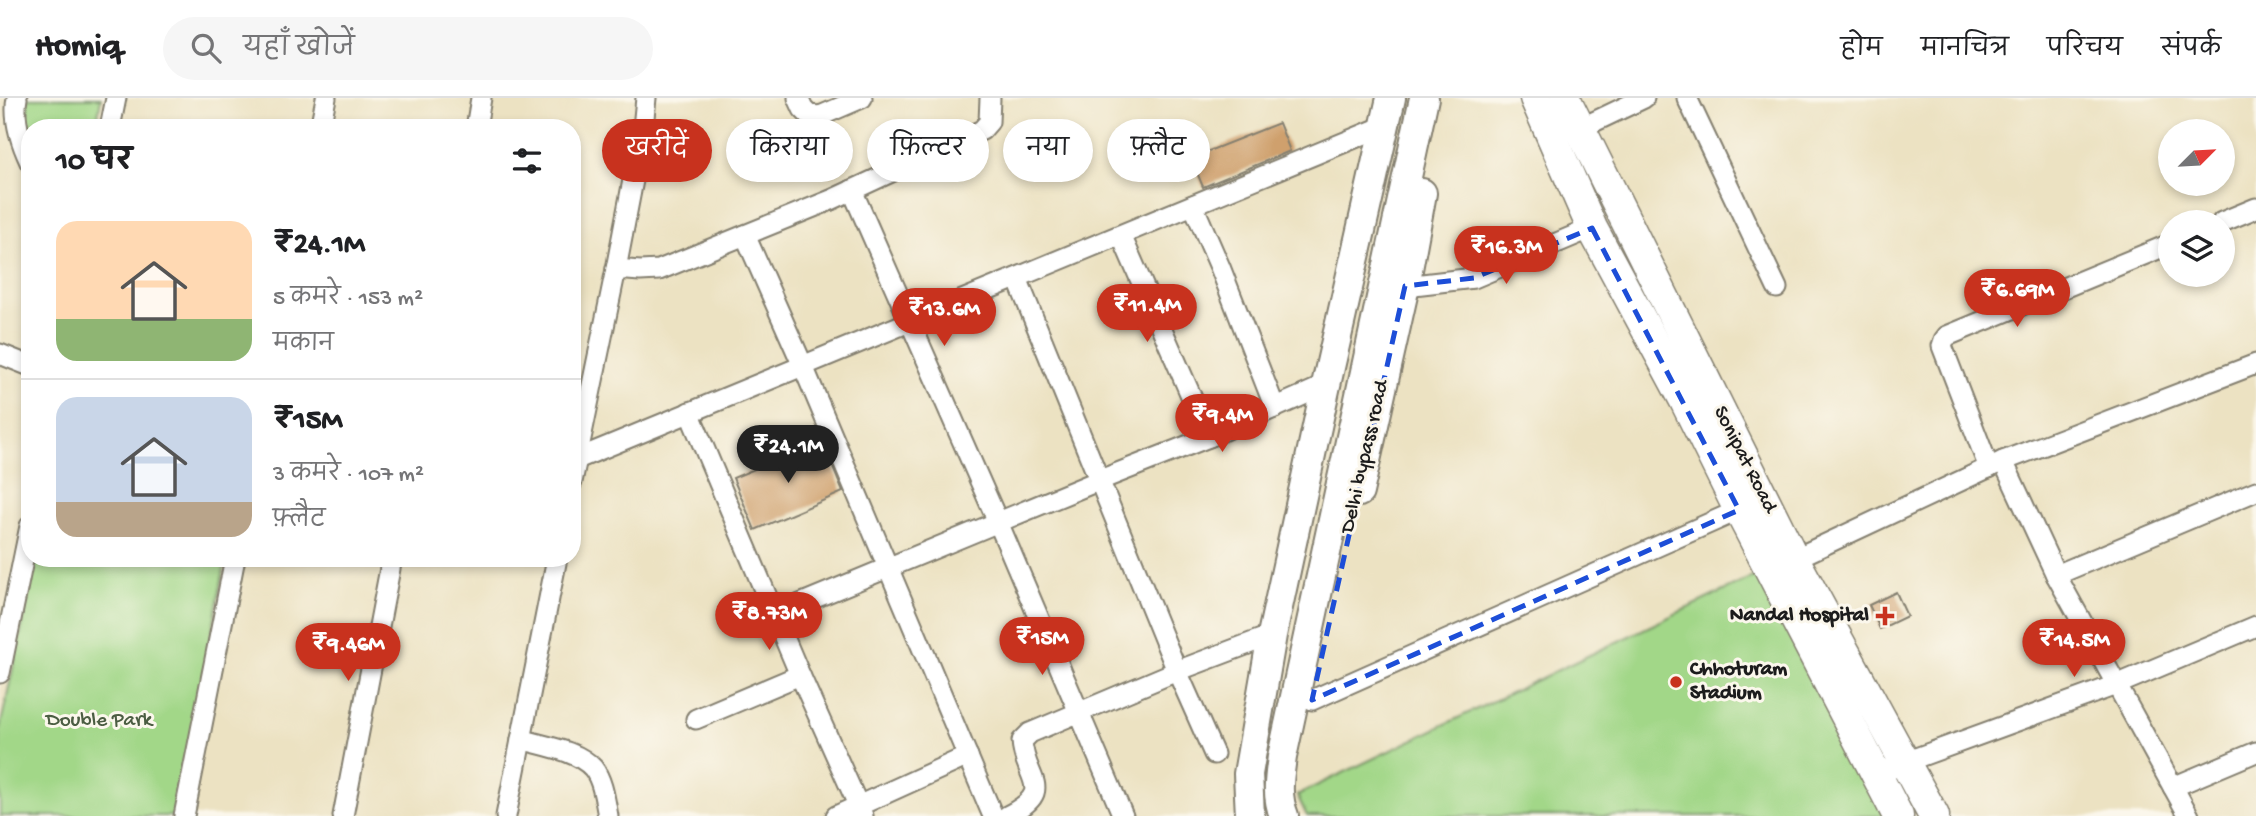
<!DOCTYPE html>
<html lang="hi">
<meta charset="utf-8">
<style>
:root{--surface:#fff;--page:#f6f6f6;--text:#202124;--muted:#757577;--line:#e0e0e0;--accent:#c8321e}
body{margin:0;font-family:"Gochi Hand","Playpen Sans Deva",sans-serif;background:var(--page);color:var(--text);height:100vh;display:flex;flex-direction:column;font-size:26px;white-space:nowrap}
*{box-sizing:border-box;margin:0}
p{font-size:23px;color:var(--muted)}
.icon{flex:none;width:38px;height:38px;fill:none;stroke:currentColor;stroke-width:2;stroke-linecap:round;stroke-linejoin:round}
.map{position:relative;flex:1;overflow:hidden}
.drawer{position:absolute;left:21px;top:21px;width:560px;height:448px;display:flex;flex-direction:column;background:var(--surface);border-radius:28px;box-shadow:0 4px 10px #0003}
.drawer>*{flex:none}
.hud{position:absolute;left:602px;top:21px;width:665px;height:63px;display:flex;gap:14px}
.needle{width:46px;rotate:66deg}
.tools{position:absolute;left:2158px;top:21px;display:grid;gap:14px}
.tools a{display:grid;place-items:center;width:77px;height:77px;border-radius:50%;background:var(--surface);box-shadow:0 4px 10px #0003;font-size:35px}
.price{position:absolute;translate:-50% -60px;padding:0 16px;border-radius:24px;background:var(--accent);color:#fff;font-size:23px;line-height:46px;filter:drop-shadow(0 2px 4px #0008)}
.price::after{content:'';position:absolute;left:50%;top:42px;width:21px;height:16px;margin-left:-10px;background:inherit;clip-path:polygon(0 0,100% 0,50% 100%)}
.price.active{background:#222;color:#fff}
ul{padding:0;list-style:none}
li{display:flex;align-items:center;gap:21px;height:175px;padding:0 35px}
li+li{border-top:2px solid var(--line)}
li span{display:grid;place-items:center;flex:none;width:196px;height:140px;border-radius:21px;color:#555}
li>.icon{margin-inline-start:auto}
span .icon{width:84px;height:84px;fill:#fffc;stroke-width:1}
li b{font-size:30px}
h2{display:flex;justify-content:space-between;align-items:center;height:84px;padding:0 35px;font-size:30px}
.chip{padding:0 24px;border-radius:32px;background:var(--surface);box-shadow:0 4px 10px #0003;font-size:24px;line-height:63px}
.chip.active{background:var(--accent);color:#fff}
header{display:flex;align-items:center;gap:42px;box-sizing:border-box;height:98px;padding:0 35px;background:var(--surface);border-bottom:2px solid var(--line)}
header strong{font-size:33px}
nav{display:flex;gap:38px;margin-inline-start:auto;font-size:24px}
.search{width:490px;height:63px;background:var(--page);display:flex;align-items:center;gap:18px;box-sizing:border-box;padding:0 24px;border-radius:38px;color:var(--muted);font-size:26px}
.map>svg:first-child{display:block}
.green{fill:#a2d788;stroke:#5f7a52;stroke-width:2}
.building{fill:#cfa06d}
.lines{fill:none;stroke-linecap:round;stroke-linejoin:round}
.street-casing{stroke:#847f6f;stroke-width:23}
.secondary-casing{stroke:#847f6f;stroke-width:32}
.primary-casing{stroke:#847f6f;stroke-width:33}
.street{stroke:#fff;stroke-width:19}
.secondary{stroke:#fff;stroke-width:28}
.primary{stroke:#fff;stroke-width:30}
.marked{fill:none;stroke:#1d4ed8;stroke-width:5;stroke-dasharray:14 9;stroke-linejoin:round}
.poi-dot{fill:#c8321e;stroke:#fbf7ec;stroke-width:2.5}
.labels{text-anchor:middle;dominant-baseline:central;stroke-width:6;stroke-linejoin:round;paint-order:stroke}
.street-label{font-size:21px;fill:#1c1c1c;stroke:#fbf7ec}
.poi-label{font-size:21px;font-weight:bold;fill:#1c1c1c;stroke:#fbf7ec;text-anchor:end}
.park-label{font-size:21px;fill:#4b5d42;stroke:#fbf7ec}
</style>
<header>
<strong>Homiq</strong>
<div class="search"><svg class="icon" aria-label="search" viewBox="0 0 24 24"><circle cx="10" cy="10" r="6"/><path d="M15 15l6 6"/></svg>यहाँ खोजें</div>
<nav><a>होम</a><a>मानचित्र</a><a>परिचय</a><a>संपर्क</a></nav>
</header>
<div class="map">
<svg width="2256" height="718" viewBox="0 0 2256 718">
<rect width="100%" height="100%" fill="#fbf7ec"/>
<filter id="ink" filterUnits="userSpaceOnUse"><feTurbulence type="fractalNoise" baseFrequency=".0143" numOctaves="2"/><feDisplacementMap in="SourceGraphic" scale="14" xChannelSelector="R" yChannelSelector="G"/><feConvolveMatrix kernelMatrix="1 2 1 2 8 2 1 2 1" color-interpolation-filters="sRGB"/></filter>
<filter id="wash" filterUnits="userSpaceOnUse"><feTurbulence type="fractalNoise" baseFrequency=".00686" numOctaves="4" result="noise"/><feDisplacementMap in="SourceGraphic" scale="28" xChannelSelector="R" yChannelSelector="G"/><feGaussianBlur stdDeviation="1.57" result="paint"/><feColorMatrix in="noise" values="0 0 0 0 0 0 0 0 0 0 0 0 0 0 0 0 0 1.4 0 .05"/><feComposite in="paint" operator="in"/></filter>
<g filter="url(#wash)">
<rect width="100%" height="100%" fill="#ece2c2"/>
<!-- green -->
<g class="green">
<path d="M27 0H101L96 30H30V32L26 18Z"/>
<path d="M37 460H226L177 718H0V630Z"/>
<path d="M1767 472 1884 718H1307L1297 697Z"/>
</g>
<g id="blocks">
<!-- building -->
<g class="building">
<path d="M1279 25 1290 53 1203 89 1191 60Z"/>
<path d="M822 343 843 394 755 432 733 380Z"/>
<path d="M1896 494 1907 518 1880 531 1869 507Z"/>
</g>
</g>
</g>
<g filter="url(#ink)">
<use href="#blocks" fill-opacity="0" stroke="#847f6f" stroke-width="2"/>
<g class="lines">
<!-- street casing -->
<g class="street-casing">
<g id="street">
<path d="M17 0C13 21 21 45 30 64"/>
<path d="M798 0 803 11 809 17 820 18 862 0"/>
<path d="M1687 0 1777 190"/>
<path d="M110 30 116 0"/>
<path d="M320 30 326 0"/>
<path d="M476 30 481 0"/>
<path d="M1581 30 1644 0"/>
<path d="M852 92 998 424 1123 718"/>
<path d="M1193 107 1220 169 1275 310"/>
<path d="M2222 124 2256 110"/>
<path d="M745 137 803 268 993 718"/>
<path d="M1121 137 1209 339"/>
<path d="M616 171 640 173 659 172 831 102 982 32 989 24 990 0"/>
<path d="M1017 180 1177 573 1214 656"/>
<path d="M1405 188 1474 180 1592 130"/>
<path d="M0 256 30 268"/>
<path d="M689 314 800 577 863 718"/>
<path d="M577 361 1384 28"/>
<path d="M2003 363 2056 477 2189 718"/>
<path d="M1989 370 1942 248 1944 242 1947 238 2170 146"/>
<path d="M572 384 616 171 643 30 646 0"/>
<path d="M1794 461 2003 363 2256 266"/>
<path d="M2056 477 2256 393"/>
<path d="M776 516 1100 382 1209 339 1326 287"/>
<path d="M0 575 30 428"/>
<path d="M1312 602 1739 412"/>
<path d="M696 621 800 577"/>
<path d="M521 641C543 648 577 652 593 670 603 683 605 703 608 718"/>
<path d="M1877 678 1905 664 2116 587 2256 528"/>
<path d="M2173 689 2256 654"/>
<path d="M184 718 235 460"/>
<path d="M343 718 392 460"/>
<path d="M506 718 557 460"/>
<path d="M836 718 968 658"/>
<path d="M1007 718C1058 691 1024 682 1022 643L1030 635 1177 573 1272 537"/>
</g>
</g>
<!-- secondary casing -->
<g class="secondary-casing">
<g id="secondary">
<path d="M1359 394 1405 188 1422 95"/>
<path d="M1250 718 1248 676 1272 537 1326 287 1391 0"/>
<path d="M1284 718C1276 697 1279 681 1282 659L1424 0"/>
</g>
</g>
<!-- primary casing -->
<g class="primary-casing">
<g id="primary">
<path d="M1535 0 1592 130 1685 303 1739 412 1898 718"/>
<path d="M1565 0 1794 461 1934 718"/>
</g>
</g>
<!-- street -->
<use href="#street" class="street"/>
<!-- secondary -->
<use href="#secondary" class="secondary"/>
<!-- primary -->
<use href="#primary" class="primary"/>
</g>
</g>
<!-- marked area -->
<path class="marked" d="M1592 130 1739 412 1312 602 1405 188 1474 180Z"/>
<!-- markers -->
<g class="poi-dot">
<path d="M1881.5 507.5h7v7h7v7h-7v7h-7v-7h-7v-7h7z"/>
<circle cx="1676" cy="584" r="7"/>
</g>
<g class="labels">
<!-- street labels -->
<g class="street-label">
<text transform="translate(1366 359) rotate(-77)">Delhi bypass road</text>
<text transform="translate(1744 362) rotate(63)">Sonipat Road</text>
</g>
<!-- poi labels -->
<g class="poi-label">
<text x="1869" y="518">Nandal Hospital</text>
<text x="1690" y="572" text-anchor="start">Chhoturam<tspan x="1690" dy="24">Stadium</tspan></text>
</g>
<!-- park labels -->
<g class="park-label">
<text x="99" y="623">Double Park</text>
</g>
</g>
</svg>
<div class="tools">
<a><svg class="needle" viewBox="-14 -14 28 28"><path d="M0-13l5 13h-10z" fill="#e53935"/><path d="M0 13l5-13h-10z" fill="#757577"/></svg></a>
<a><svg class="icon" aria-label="layers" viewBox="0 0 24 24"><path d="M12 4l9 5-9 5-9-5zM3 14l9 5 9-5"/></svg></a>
</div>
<b class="price" style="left:1506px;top:188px">₹16.3M</b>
<b class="price" style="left:2017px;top:231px">₹6.69M</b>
<b class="price" style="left:1147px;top:246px">₹11.4M</b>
<b class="price" style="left:944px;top:250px">₹13.6M</b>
<b class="price" style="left:1222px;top:356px">₹9.4M</b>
<b class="price active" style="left:788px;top:387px">₹24.1M</b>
<b class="price" style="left:769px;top:554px">₹8.73M</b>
<b class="price" style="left:1042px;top:579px">₹15M</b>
<b class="price" style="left:2074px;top:581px">₹14.5M</b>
<b class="price" style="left:348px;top:585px">₹9.46M</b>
<div class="hud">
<a class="chip active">खरीदें</a>
<a class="chip">किराया</a>
<a class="chip">फ़िल्टर</a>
<a class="chip">नया</a>
<a class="chip">फ़्लैट</a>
</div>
<section class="drawer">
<h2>10 घर<svg class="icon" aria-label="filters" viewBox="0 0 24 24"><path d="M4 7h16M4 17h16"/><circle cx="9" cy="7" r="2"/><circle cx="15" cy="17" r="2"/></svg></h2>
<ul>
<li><span style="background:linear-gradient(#ffd9b3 70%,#8fb573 0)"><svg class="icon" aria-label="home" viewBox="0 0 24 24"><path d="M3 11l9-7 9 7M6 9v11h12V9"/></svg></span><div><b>₹24.1M</b><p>5 कमरे · 153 m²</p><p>मकान</p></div></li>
<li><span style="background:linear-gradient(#c9d6e8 75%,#b9a48a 0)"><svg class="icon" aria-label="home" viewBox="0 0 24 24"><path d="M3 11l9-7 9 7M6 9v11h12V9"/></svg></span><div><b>₹15M</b><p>3 कमरे · 107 m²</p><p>फ़्लैट</p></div></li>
</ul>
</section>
</div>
